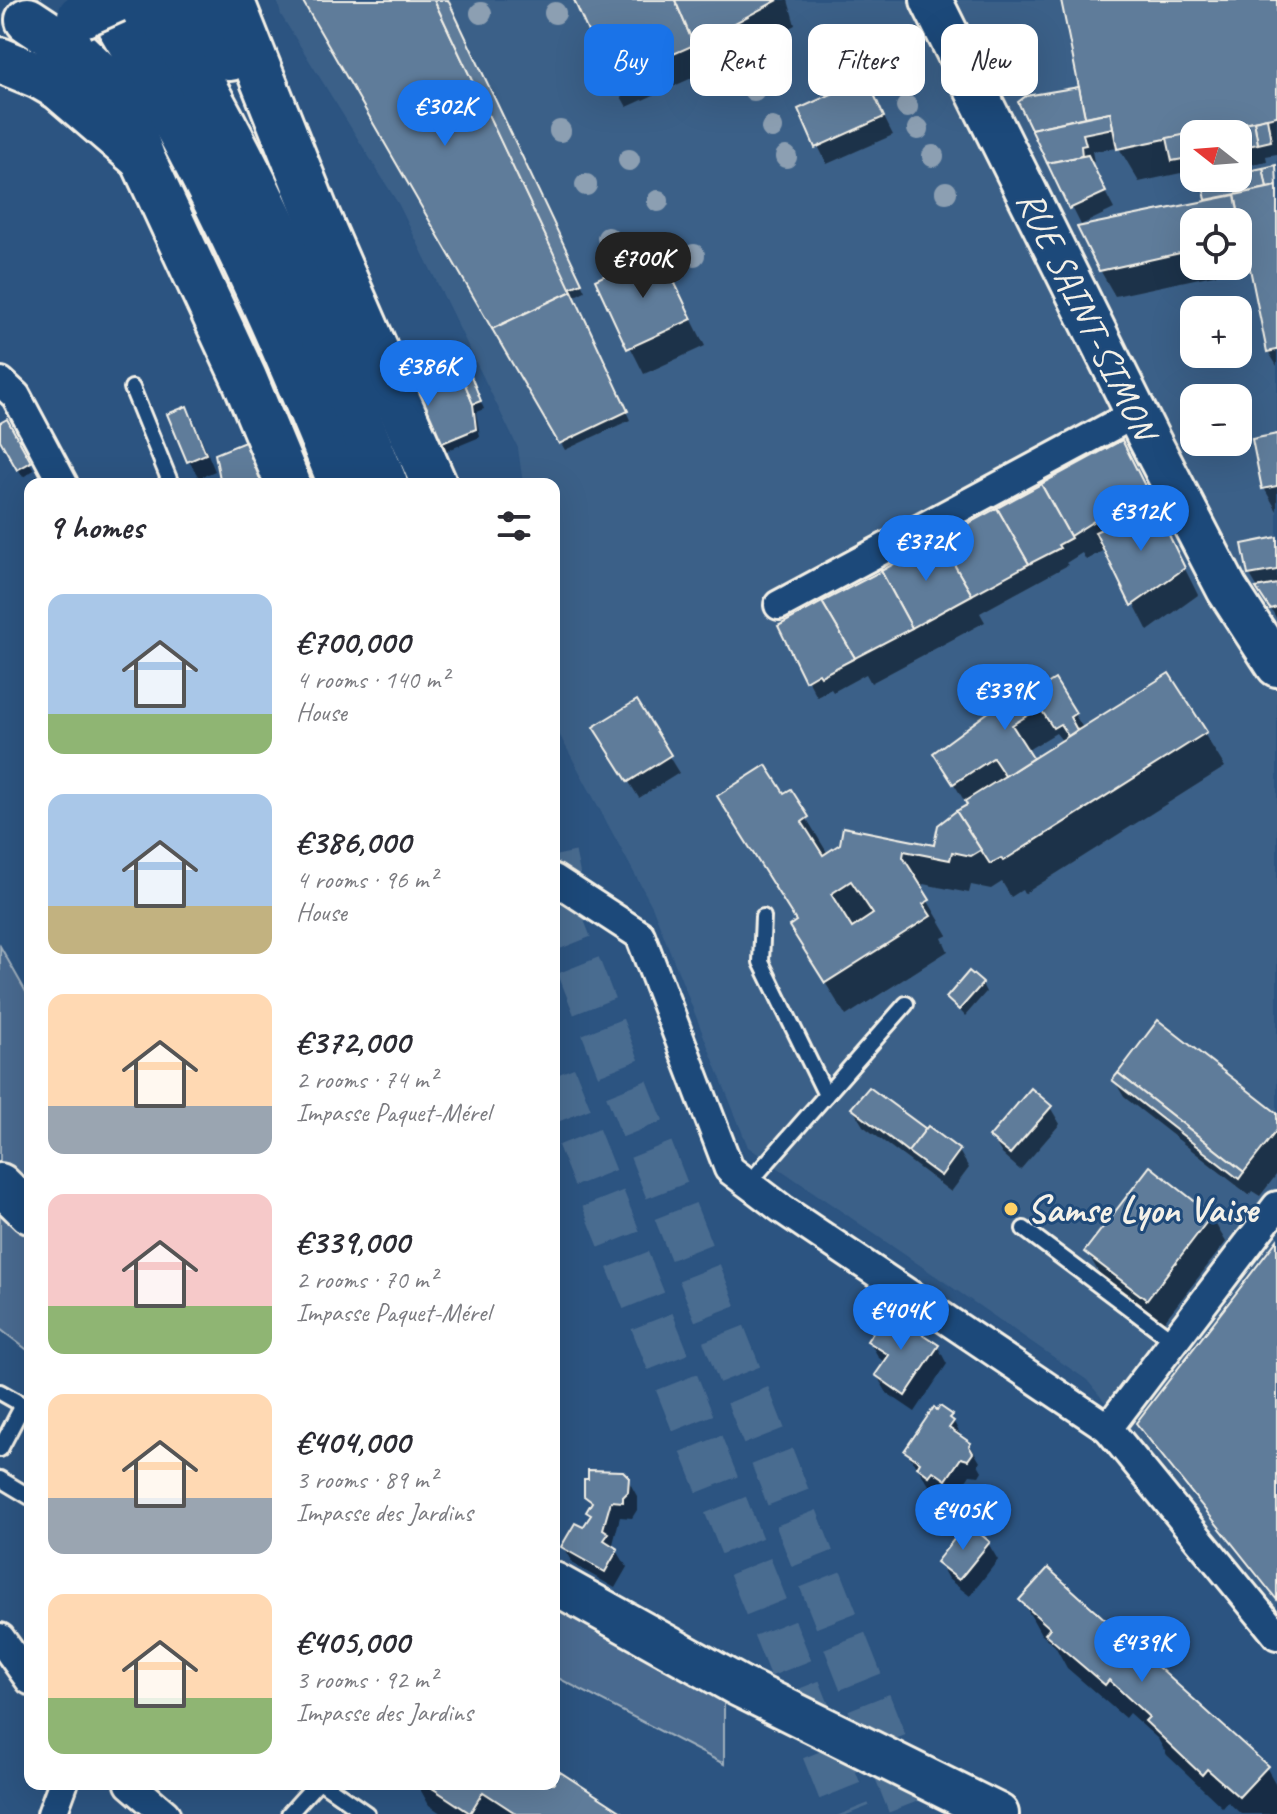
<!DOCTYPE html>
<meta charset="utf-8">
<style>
:root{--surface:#fff;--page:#f2f2f3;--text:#2b2b33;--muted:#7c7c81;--accent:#1a73e8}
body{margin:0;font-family:Caveat,sans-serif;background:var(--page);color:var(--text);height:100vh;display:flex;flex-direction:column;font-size:30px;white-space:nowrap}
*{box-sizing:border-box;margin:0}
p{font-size:26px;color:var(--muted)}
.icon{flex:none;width:44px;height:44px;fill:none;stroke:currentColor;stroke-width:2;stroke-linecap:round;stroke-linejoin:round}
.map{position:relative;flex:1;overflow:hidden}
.sheet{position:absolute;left:24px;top:478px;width:536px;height:1312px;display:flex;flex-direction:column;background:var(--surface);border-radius:16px;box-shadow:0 8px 32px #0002}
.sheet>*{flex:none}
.top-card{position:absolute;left:584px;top:24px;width:572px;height:72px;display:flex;gap:16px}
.needle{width:52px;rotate:287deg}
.buttons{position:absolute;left:1180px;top:120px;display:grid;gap:16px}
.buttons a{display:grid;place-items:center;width:72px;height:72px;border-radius:16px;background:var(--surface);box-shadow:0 8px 32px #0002;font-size:40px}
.price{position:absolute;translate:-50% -68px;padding:0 18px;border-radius:28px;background:var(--accent);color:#fff;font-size:26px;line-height:52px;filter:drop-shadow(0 2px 4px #0008)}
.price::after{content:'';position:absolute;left:50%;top:48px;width:24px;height:18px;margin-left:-12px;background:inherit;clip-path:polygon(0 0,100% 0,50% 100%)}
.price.on{background:#222;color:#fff}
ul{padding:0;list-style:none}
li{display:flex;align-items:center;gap:24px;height:200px;padding:0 24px}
li span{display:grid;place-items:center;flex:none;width:224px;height:160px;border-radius:16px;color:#555}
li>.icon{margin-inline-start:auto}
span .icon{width:96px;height:96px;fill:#fffc;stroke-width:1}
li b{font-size:34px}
h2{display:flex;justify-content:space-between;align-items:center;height:96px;padding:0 24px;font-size:34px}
.tag{padding:0 28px;border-radius:16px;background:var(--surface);box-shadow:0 8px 32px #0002;font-size:28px;line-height:72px}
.tag.on{background:var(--accent);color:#fff}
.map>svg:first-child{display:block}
.built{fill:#3b6088;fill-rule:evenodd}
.green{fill:#496b90;stroke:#9eaebc;stroke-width:2}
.shadow{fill:#0007;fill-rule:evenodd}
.building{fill:#5e7b9a;stroke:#f4f1e8;stroke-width:2;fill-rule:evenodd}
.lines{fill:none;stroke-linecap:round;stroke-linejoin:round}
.highway-tunnel{stroke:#4a6c90;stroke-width:44;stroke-dasharray:44 22;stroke-linecap:butt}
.lane-casing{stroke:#f4f1e8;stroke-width:20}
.street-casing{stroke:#f4f1e8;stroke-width:34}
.secondary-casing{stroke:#f4f1e8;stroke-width:46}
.highway-casing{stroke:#f4f1e8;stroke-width:50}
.lane{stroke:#1f4a7a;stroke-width:14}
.street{stroke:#1f4a7a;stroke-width:28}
.secondary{stroke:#1f4a7a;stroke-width:40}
.highway{stroke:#1f4a7a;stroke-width:44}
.primary-bridge-casing{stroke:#f4f1e8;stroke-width:50;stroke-linecap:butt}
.primary-bridge{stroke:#1f4a7a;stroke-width:44}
.tree{fill:#8c9fb2}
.poi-dot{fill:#ffd166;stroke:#1f4a7a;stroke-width:3}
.labels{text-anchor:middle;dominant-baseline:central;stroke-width:6;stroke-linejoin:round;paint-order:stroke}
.street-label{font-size:38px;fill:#f4f1e8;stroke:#1f4a7a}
.poi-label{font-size:38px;font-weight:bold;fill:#f4f1e8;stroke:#1f4a7a;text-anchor:start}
</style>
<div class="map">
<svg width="1277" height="1814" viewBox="0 0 1277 1814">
<rect width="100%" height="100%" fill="#2c5481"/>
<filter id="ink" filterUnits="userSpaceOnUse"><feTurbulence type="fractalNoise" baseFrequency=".0125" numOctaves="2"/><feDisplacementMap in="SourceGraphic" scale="16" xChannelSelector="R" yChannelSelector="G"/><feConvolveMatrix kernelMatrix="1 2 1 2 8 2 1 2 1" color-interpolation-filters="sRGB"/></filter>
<g filter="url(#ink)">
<!-- built -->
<path class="built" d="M277 0H1277V1614L1087 1380 748 1147 652 906 558 732 554 702V484H523L518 448 399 205 281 15ZM1194 134H1238V178H1194ZM1194 222H1238V266H1194ZM1194 310H1238V354H1194ZM1194 398H1238V442H1194Z"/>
<!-- green -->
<g class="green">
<path d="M0 946 30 999V1352L0 1329Z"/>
<path d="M554 1593 724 1697V1764L554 1676Z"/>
</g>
<!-- shadow -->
<g class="shadow">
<path d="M305 0H447L585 291 575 296 630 420 565 450Z"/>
<path d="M576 0H788L795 25 710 70 627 107 612 81Z"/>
<path d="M1064 0H1277V154L1266 156 1267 161 1238 167V134H1194V176L1184 178 1181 173 1139 182 1119 148 1092 151 1094 162 1090 163 1114 209 1081 225 1020 103 1082 93Z"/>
<path d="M866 81 893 135 827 164 800 110Z"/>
<path d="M1275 168 1277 172V366L1268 351 1251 267 1115 296 1100 270 1209 202 1204 182 1238 178V175ZM1194 222H1238V266H1194Z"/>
<path d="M658 252 705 346 644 374 597 281Z"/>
<path d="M462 381 474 386 484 409 476 412 480 437 410 466 400 443 309 481 310 484 212 483Z"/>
<path d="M187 409 196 426 215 471 199 478 189 461Z"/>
<path d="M6 422 34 470 23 477 0 436V425Z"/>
<path d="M1277 436V511L1264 488Z"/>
<path d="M1122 443 1198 595 1148 631 1106 549 1086 560 1082 553 1066 563 1068 565 980 613 985 622 871 683 866 674 833 692 831 689 817 697 780 627Z"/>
<path d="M1277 539V619L1250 575 1244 545Z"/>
<path d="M1168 676 1225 767 1024 894 1022 890 1011 897 1002 882 991 889 971 885 969 893 923 884 922 891 948 935 942 938 948 951 846 1016 811 960 797 923 739 831 790 791 828 854 935 847 939 826 968 807 951 779 1041 690 1054 682 1083 728ZM1056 733 1063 742 1033 761 1026 751Z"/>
<path d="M636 703 679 773 639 798 606 745Z"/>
<path d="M982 984 986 992 965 1016 949 998Z"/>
<path d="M1114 1080 1277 1115V1174L1260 1196 1252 1191 1249 1195 1124 1097Z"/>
<path d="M1050 1107 1060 1124 1020 1170 1002 1154 992 1137Z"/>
<path d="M853 1109 926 1132 959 1151 969 1168 951 1192 863 1126Z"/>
<path d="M1211 1216 1226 1242 1162 1324 1102 1278 1087 1252Z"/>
<path d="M869 1341 938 1347 947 1364 915 1412 887 1393 877 1376 886 1363 879 1358Z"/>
<path d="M951 1416 963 1440 970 1445 980 1462 978 1464 982 1471 979 1476 970 1475 956 1496 943 1487 940 1492 929 1485 906 1451Z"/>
<path d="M30 1453V1468L26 1461Z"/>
<path d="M627 1478 637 1496V1510L632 1518 620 1517 613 1544 627 1567 615 1588 573 1564 563 1547 583 1530 591 1518 588 1512 592 1506 586 1496Z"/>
<path d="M988 1543 998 1560 970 1596 948 1579 939 1562Z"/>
<path d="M1022 1600 1266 1767 1277 1786V1810L1274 1814H1241L1228 1802 1223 1808 1167 1755 1158 1739 1129 1713 1125 1718 1067 1668 1055 1646 1041 1634Z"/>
<path d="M554 1770 621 1814H442L429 1805 417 1784H554Z"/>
</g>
<!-- building -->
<g class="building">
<path d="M302 0H434L572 291 492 329Z"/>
<path d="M434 0H448L582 283 570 288Z"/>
<path d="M574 0H675L694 45 610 82Z"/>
<path d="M675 0H778L694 45Z"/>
<path d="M1061 0H1277V116L1117 149 1110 112 1085 117Z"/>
<path d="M867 78 884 117 815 148 798 109Z"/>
<path d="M1079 87 1085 117 1031 129 1018 102 1026 96Z"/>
<path d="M1110 112 1113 128 1083 134 1086 145 1081 146 1082 156 1047 163 1031 129Z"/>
<path d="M1267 118 1271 141 1258 144 1254 121Z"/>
<path d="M1254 121 1258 144 1238 148V134H1194V157L1172 161 1167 138Z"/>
<path d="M1088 155 1106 192 1069 209 1047 163Z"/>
<path d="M1276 165 1277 186 1267 188 1263 168Z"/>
<path d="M1263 168 1267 188 1206 200 1202 181 1238 178V173Z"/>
<path d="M1277 186V350L1267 352 1235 195Z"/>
<path d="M1235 195 1243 239 1238 241V222H1194V250L1099 271 1077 227Z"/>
<path d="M659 250 692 319 627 349 595 280Z"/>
<path d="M572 291 628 411 559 444 492 329Z"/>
<path d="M448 359 463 379 473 404 476 429 404 459 375 389Z"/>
<path d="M471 376 481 401 473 404 463 379Z"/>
<path d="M187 406 206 454 187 462 167 414Z"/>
<path d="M7 419 31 462 17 470 0 440V423Z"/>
<path d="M287 425 311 484H221L215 454Z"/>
<path d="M1277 434V486L1262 489 1252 439Z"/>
<path d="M1122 440 1154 504 1118 521 1113 509 1070 536 1041 484Z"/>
<path d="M303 444 313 470 306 473 296 447Z"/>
<path d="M1041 484 1071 538 1058 545 1060 548 1029 564 997 508Z"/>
<path d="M1154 504 1185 568 1131 606 1095 532Z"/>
<path d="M997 508 1029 564 972 595 939 539Z"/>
<path d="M1277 537V570L1248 575 1242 544Z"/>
<path d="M939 539 972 595 912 628 881 571Z"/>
<path d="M881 571 912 628 855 658 822 602Z"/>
<path d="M1277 584V607L1270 609 1256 588Z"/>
<path d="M822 602 855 658 821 676 819 673 805 681 778 626Z"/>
<path d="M1169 673 1207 732 1003 861 1001 858 990 864 956 811 967 805 965 801Z"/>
<path d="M1036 677 1042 687 1055 679 1076 713 1070 717 1077 730 1068 736 1060 724 1053 728 1040 708 1012 725 1033 758 1005 776 993 758 953 784 933 753Z"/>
<path d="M637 700 671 755 628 782 593 727Z"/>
<path d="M766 765 784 793 791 789 809 817 802 822 823 855 840 844 843 827 934 845 938 825 956 811 981 850 971 856 952 852 950 860 904 851 903 857 930 900 923 904 931 916 825 983 789 926 796 921 717 796ZM851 881 873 914 852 928 831 894Z"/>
<path d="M969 971 983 983 959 1010 946 998Z"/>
<path d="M1158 1020 1277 1113V1130L1244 1172 1118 1073Z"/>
<path d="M1118 1073 1244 1172 1239 1179 1112 1080Z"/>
<path d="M869 1087 926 1129 908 1152 851 1108Z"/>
<path d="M1031 1088 1052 1106 1010 1154 989 1137Z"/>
<path d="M928 1126 960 1150 941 1176 908 1152Z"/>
<path d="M1150 1166 1212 1215 1147 1300 1084 1252Z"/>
<path d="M1277 1240V1600L1136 1423Z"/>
<path d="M887 1311 939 1345 905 1396 875 1375 889 1355 867 1341Z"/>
<path d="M940 1406 953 1415 950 1418 954 1421 949 1428 971 1443 969 1446 973 1453 968 1460 961 1458 946 1480 933 1471 929 1476 917 1467 920 1462 904 1451 934 1407 937 1410Z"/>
<path d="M588 1470 623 1471 629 1477 628 1492 623 1497V1502L611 1501 603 1529 609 1533 604 1540 618 1549 605 1572 561 1547 575 1523 583 1527 591 1515 586 1512 592 1502 584 1496V1479H588Z"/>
<path d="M967 1523 990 1542 959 1580 936 1562Z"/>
<path d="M1048 1568 1268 1766 1239 1797 1207 1769 1202 1775 1145 1721 1149 1717 1109 1680 1105 1685 1045 1634 1050 1628 1019 1600Z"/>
<path d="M554 1768 625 1814H517L483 1792 470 1813 426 1784H554Z"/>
</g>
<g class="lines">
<!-- highway-tunnel -->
<g class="highway-tunnel">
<path d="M554 856 568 924"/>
<path d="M554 904 913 1814"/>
<path d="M554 1076 849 1814"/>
</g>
<!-- lane casing -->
<g class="lane-casing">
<g id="lane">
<path d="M132 388 171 484"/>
<path d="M763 917 761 962 826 1095"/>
<path d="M749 1183 906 1004"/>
<path d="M1024 1229 1175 1342"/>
<path d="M0 1392 23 1405 0 1449"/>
<path d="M0 1479 30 1497"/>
<path d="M324 1784 367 1814"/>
<path d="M289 1814 316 1784"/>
</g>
</g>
<!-- street casing -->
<g class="street-casing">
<g id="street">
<path d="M1 382 16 396 63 484"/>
<path d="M779 605 1136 413"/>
<path d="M554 879 640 935 729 1169 782 1209 1108 1428"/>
<path d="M1277 1206 1108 1428 1277 1635"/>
<path d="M0 1638 30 1680"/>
<path d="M130 1784 165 1814"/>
<path d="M52 1814 63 1784"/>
</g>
</g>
<!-- secondary casing -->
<g class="secondary-casing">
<g id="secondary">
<path d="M931 0 1149 439 1227 589 1277 666"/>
<path d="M0 1184 30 1213"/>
<path d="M554 1583 739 1686 998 1814"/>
</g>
</g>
<!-- highway casing -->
<g class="highway-casing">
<g id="highway">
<path d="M104 0C200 155 273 315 341 484"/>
<path d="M152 0C248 151 319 319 385 484"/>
<path d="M198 0 230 58"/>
<path d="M231 0 318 218 434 484"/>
<path d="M28 20 78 53 106 80 121 100 143 160 244 378 288 484"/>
<path d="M0 60 41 77 60 88 139 156"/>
</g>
</g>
<!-- lane -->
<use href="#lane" class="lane"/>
<!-- street -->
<use href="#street" class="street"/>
<!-- secondary -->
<use href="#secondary" class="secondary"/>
<!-- highway -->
<use href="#highway" class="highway"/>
<!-- primary-bridge casing -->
<g class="primary-bridge-casing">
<path id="primary-bridge" d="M80 16 116 0"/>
</g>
<!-- primary-bridge -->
<use href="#primary-bridge" class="primary-bridge"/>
</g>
<!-- trees -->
<g class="tree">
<circle cx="481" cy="13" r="11"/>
<circle cx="555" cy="13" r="11"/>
<circle cx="898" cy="86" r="11"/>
<circle cx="754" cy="90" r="11"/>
<circle cx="907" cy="107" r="11"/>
<circle cx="772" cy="128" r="11"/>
<circle cx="918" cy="129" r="11"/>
<circle cx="560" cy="131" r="11"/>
<circle cx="933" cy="156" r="11"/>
<circle cx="786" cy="157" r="11"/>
<circle cx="629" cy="160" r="11"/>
<circle cx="586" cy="185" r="11"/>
<circle cx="946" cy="192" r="11"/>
<circle cx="658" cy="201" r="11"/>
<circle cx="608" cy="238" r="11"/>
<circle cx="694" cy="255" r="11"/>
</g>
</g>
<!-- markers -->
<circle class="poi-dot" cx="1011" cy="1209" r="8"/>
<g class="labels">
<!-- street labels -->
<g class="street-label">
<text transform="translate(1087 315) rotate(64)">RUE SAINT-SIMON</text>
</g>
<!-- poi labels -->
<g class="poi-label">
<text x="1027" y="1209">Samse Lyon Vaise</text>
</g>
</g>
</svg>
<div class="buttons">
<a><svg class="needle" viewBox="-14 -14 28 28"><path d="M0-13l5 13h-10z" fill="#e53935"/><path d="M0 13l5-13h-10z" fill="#7c7c81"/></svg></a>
<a><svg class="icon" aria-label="locate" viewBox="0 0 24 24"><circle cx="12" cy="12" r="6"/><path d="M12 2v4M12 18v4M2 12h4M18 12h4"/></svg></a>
<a>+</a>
<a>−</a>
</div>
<b class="price" style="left:445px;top:148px">€302K</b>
<b class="price on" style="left:643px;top:300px">€700K</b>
<b class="price" style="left:428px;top:408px">€386K</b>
<b class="price" style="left:1141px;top:553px">€312K</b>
<b class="price" style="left:926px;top:583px">€372K</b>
<b class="price" style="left:1005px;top:732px">€339K</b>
<b class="price" style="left:901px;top:1352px">€404K</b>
<b class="price" style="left:963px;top:1552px">€405K</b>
<b class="price" style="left:1142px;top:1684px">€439K</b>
<div class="top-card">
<a class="tag on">Buy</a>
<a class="tag">Rent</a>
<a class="tag">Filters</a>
<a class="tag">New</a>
</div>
<section class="sheet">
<h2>9 homes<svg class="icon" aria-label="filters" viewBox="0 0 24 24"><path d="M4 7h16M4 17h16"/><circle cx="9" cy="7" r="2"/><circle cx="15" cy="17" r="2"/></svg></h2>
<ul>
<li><span style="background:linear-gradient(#a9c7e8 75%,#8fb573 0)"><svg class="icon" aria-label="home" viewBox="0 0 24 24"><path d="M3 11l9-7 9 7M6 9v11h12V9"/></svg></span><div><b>€700,000</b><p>4 rooms · 140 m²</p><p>House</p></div></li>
<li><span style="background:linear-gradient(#a9c7e8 70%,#c2b280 0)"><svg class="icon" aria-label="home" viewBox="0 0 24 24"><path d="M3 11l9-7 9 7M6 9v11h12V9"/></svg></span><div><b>€386,000</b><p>4 rooms · 96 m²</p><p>House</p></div></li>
<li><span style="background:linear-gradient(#ffd9b3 70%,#9aa5b1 0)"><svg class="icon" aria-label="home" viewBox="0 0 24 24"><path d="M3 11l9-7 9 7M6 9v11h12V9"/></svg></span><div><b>€372,000</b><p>2 rooms · 74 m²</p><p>Impasse Paquet-Mérel</p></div></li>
<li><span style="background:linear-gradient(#f6c9c9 70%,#8fb573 0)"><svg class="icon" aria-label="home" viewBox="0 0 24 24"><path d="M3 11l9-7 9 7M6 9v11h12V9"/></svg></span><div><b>€339,000</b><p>2 rooms · 70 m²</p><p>Impasse Paquet-Mérel</p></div></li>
<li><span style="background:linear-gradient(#ffd9b3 65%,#9aa5b1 0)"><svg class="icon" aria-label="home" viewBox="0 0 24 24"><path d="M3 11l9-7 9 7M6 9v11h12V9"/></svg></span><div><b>€404,000</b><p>3 rooms · 89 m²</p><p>Impasse des Jardins</p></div></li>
<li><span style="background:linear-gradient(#ffd9b3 65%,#8fb573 0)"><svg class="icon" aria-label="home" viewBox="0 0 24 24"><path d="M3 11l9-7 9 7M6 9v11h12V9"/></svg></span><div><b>€405,000</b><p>3 rooms · 92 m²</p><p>Impasse des Jardins</p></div></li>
</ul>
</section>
</div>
